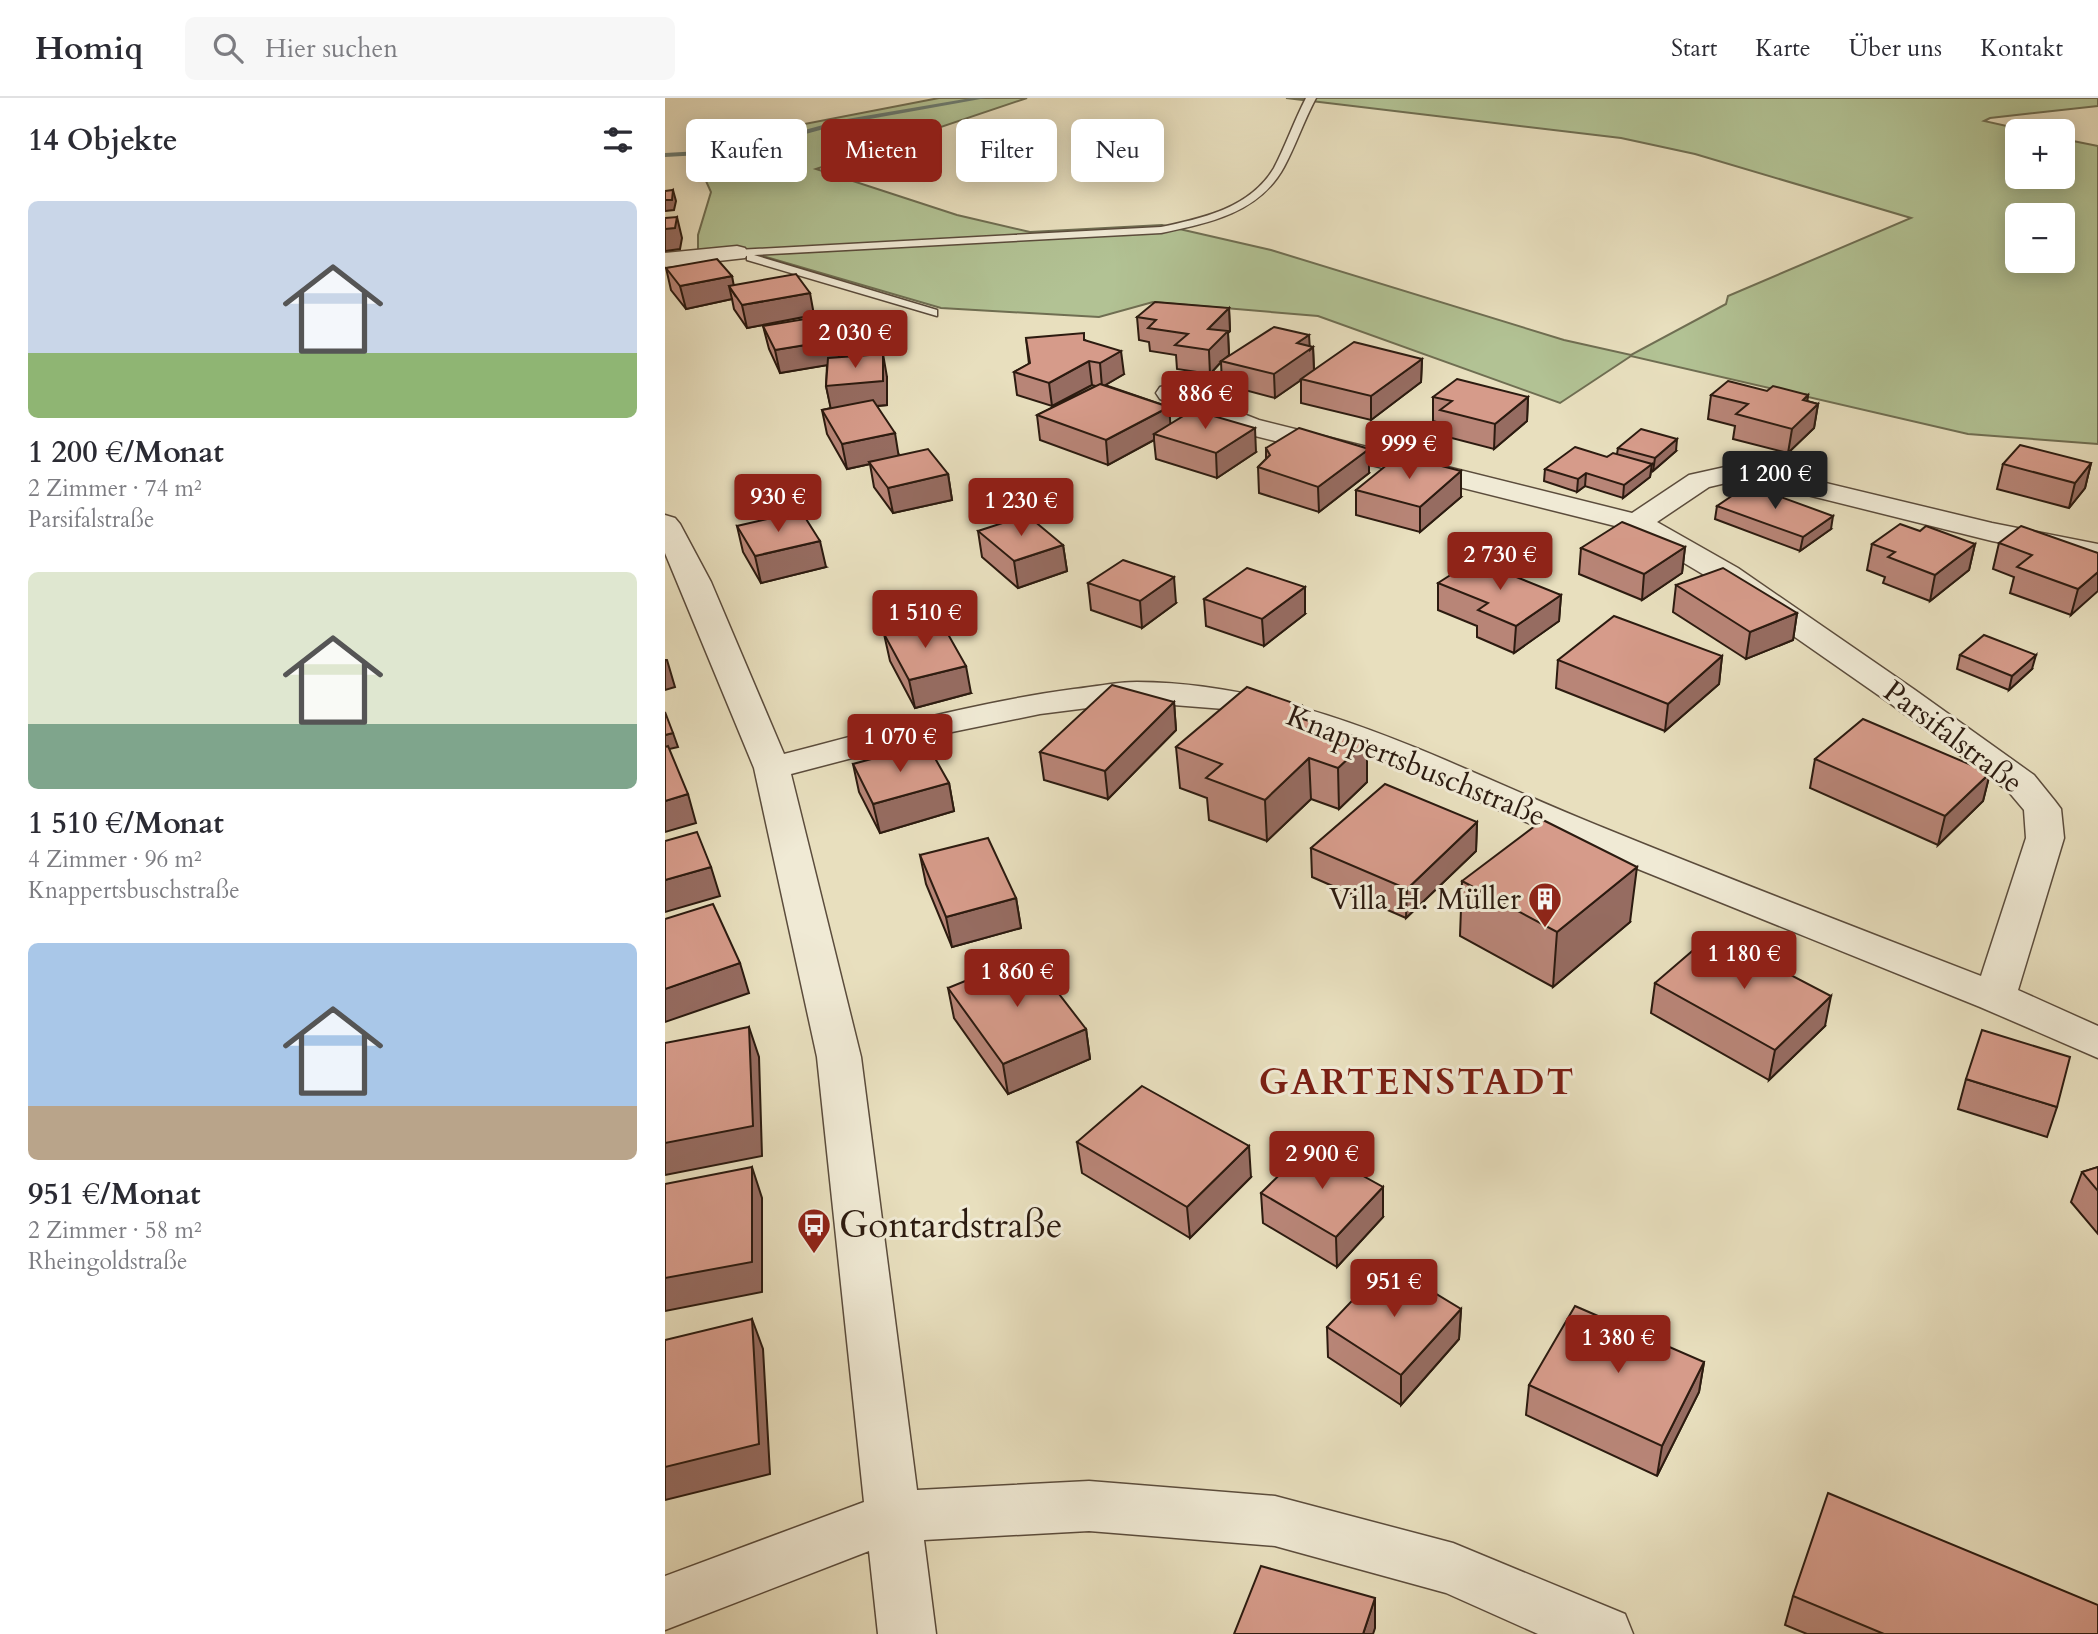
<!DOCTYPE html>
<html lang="de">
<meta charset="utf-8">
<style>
:root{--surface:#fff;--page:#f7f7f7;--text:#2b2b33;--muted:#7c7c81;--line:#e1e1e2;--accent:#8f2418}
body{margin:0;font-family:Cardo,serif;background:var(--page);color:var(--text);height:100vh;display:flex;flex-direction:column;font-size:26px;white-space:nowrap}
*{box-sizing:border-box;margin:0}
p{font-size:23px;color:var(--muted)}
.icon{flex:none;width:38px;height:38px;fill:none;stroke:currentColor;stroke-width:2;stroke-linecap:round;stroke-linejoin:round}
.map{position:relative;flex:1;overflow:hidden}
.sheet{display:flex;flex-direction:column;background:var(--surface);width:665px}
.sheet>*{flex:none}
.banner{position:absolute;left:21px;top:21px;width:665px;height:63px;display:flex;gap:14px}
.fabs{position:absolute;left:1340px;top:21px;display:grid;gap:14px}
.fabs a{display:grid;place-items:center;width:70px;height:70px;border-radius:10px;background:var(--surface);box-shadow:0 4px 18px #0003;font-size:35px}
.price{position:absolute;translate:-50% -60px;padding:0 16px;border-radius:7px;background:var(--accent);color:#fff;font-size:23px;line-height:46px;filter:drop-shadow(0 2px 4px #0008)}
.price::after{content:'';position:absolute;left:50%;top:42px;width:21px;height:16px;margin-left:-10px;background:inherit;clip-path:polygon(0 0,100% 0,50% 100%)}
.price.active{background:#222;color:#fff}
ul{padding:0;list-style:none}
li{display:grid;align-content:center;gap:14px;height:371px;padding:0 28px}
li span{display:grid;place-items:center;height:217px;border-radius:10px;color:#555}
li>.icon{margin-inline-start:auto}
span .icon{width:126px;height:126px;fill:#fffc;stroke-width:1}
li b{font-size:30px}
h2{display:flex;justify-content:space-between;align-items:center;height:84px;padding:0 28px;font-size:30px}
.pill{padding:0 24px;border-radius:10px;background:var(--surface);box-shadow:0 4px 18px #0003;font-size:24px;line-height:63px}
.pill.active{background:var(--accent);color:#fff}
header{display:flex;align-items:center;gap:42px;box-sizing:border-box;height:98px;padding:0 35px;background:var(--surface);border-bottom:2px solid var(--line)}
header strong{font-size:33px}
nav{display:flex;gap:38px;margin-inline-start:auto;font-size:24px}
.search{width:490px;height:63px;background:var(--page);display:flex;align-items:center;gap:18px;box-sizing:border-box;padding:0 24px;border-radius:10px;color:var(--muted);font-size:26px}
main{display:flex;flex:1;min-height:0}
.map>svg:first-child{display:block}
.green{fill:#b2c294;stroke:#6f6e52;stroke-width:2;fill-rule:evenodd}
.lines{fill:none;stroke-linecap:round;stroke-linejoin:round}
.stream{fill:#6c7c72;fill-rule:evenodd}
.service-casing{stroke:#5b4c3c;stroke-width:3}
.minor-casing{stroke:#5b4c3c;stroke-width:3}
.service{fill:#f0ead5;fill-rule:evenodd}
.minor{fill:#f0ead5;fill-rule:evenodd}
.wall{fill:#b88577;stroke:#2c1b10;stroke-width:2}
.shaded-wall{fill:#966c61;stroke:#2c1b10;stroke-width:2}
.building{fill:#d69b8a;stroke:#2c1b10;stroke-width:2}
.labels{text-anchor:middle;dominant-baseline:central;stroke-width:6;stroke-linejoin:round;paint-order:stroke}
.street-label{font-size:30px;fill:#2c1b10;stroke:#f0ead5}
.poi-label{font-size:30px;fill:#2c1b10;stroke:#f0ead5;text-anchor:end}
.district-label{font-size:37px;font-weight:bold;letter-spacing:2px;fill:#7a1f14;stroke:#f0ead5}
.near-poi-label{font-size:37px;fill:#2c1b10;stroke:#f0ead5;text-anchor:start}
</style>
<header>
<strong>Homiq</strong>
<div class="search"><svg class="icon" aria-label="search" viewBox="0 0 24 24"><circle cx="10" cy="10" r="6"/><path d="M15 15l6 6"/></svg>Hier suchen</div>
<nav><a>Start</a><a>Karte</a><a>Über uns</a><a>Kontakt</a></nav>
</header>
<main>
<section class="sheet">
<h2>14 Objekte<svg class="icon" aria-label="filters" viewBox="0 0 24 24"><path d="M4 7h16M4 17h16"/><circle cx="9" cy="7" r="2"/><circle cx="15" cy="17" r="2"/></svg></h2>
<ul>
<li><span style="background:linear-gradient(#c9d6e8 70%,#8fb573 0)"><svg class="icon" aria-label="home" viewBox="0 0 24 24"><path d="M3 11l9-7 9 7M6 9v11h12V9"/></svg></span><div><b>1 200 €/Monat</b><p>2 Zimmer · 74 m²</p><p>Parsifalstraße</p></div></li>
<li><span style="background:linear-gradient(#dfe7d0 70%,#7fa58c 0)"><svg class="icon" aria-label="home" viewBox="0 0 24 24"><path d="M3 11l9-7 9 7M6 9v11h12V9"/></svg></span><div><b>1 510 €/Monat</b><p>4 Zimmer · 96 m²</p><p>Knappertsbuschstraße</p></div></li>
<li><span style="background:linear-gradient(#a9c7e8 75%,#b9a48a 0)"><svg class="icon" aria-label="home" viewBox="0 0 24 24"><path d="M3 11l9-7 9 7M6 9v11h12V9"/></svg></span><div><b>951 €/Monat</b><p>2 Zimmer · 58 m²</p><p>Rheingoldstraße</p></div></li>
</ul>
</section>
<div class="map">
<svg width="1433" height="1536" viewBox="0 0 1433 1536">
<rect width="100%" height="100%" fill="#e8dfbe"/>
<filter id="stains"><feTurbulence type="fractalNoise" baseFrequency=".00286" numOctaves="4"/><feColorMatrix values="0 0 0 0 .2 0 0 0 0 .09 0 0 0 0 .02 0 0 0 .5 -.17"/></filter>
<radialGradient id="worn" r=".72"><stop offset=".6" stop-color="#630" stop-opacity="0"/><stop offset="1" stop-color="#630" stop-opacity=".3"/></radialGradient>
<!-- green -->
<path class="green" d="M274 0H362L151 71 292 117 365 134 497 127 606 152 899 242 966 257 1061 206 1063 198 1246 120 1030 56 956 40 621 0H1433V8L1325 20 1319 23 1364 33H1353V79H1398V41L1433 48V346L1303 336 966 258 895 305 653 218 488 204 434 219 276 210 70 150 33 152V137L46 94 31 61 67 40ZM1353 117H1398V163H1353Z"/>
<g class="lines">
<!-- stream -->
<path class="stream" d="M306 0H321L177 26 71 55 0 59V55L71 51 176 22Z"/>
<!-- service casing -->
<g class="service-casing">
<path id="service" d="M641 0H651C639 22 631 47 619 69 594 115 544 125 496 135L89 157 272 212V218L82 162V158L66 155 72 152 496 129C538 120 585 110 609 70 621 47 629 23 641 0Z"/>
</g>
<!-- minor casing -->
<g class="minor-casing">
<g id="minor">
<path d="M72 148 80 150 83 155 80 160 0 169V155Z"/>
<path d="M504 287 594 322 967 415 1024 377 1078 365 1327 425 1433 446V464L1327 443 1078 381 1044 389 992 424 1073 470 1250 592 1369 677 1390 703 1396 711 1399 740 1353 892 1433 928V960L1315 909 911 746 688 648 626 626 572 612 470 604 375 616 287 634 126 676 196 959 252 1392 424 1383 610 1398 788 1445 960 1516 968 1536H873L781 1495 610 1448 424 1433 259 1442 271 1536H213L204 1453 0 1532V1478L199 1404 152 959 89 670 0 455V417L10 420 15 426 46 484 119 656C215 631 311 604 409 591 429 589 451 584 472 584 640 585 787 669 939 730 1064 781 1190 829 1316 878L1361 740 1359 712 1343 693 1226 606 1051 484 962 431 574 334 495 301 491 295 495 289Z"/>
</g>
</g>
<!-- service -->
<use href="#service" class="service"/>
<!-- minor -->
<use href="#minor" class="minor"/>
</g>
<!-- wall -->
<g class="wall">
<path d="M1 170 69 187 149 217 82 230 69 211 67 201 21 211 6 192Z"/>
<path d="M564 210 565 233 563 235 564 257 561 260 645 249H648L649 272 757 261 756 284 706 322 636 305V282L610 300 557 286 556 264 545 276 512 271 511 257 485 253 484 244 474 242 472 219Z"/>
<path d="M98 228 222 279V307L212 308 234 357 283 376 287 402 228 415 209 389 205 366 182 371 162 336 157 312 166 310 161 288 162 267 115 275 104 251Z"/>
<path d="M361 240 420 242 459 276 440 287 504 309 505 326 591 354 552 380 491 361 489 342 443 367 375 342 372 317 431 288 427 287 387 308 352 297 349 274 364 266Z"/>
<path d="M1102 293 1143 297 1142 303 1153 306 1149 330 1123 355 1068 341 1070 328 1043 321 1046 297Z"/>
<path d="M768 299H863L862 323 829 351 775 337V325L768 323Z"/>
<path d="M601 350 704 375 654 414 594 395 593 369 601 361Z"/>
<path d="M953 350 1011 353 988 373 986 372 985 379 958 400 920 388 912 394 879 383 880 371 942 359 952 356Z"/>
<path d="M1426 365 1420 390 1404 410 1332 391 1338 366Z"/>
<path d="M691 392 796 399 755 434 691 417Z"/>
<path d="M1052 408 1166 431 1135 453 1050 421Z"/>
<path d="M72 428 161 469 96 485 78 454Z"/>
<path d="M313 433 398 447 402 473 353 490 317 459Z"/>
<path d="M1255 433 1310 446 1304 472 1265 503 1218 485 1220 479 1202 472 1207 446Z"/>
<path d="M1334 445 1433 455 1406 517 1345 495 1349 479 1328 471Z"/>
<path d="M1020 449 1017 475 977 502 914 476 916 450Z"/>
<path d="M423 485 511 505 477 530 426 512Z"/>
<path d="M773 485 896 497 894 523 849 555 812 539V528L773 512Z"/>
<path d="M1011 487 1132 515 1128 542 1081 561 1008 514Z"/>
<path d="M539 501 640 516 599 548 541 528Z"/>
<path d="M219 536 306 595 250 610 225 563Z"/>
<path d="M1295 557 1367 571 1344 592 1292 571Z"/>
<path d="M1057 558 1054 586 1000 633 891 590 893 562Z"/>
<path d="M509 604 511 632 443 701 379 682 375 654Z"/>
<path d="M637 608V621L702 643V684L674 711 646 701 602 743 544 722 542 700 515 690 511 649Z"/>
<path d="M1150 661 1325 675 1318 703 1273 747 1145 690Z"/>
<path d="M188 666 284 685 289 713 215 735 194 694Z"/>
<path d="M812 724 811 753 741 820 647 779 646 750Z"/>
<path d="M255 757 351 800 356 830 287 849 261 786Z"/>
<path d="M797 783 965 824 888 889 795 838Z"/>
<path d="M990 885 1160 928 1104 982 986 915Z"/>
<path d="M283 890 421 931 425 961 343 996 289 920Z"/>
<path d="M1301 981 1392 1009 1382 1039 1293 1011Z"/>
<path d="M412 1044 586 1079 525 1140 417 1075Z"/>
<path d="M1433 1069V1136L1406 1104 1417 1074Z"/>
<path d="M596 1095 718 1119 672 1169 598 1125Z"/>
<path d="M796 1211 794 1241 736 1307 663 1259 662 1229Z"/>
<path d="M1039 1264 1034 1294 992 1378 861 1317 864 1287Z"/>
<path d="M1128 1498 1433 1536H1142L1120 1527Z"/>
</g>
<!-- shaded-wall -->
<g class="shaded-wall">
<path d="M8 92 11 103 9 112 0 113V102Z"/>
<path d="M12 119 17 140 15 151 0 153V131Z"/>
<path d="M67 178 71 199 64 188 67 201 21 211 15 188Z"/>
<path d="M145 195 149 217 82 230 77 207Z"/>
<path d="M564 210 565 233 563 235 564 257 557 263H556V264L545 276 543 231Z"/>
<path d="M644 237 645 252 648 249 649 273 610 300 609 276 632 245Z"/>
<path d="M171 242 175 265 115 275 110 252Z"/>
<path d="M456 253 459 276 437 289 435 265Z"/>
<path d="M218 256 222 279V307L166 312 161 288Z"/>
<path d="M757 261 756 284 706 322V298Z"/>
<path d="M424 263 427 287 387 308 384 285Z"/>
<path d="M1143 297 1140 318 1153 306 1149 330 1123 355 1127 331 1138 302Z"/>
<path d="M863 299 862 323 829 351 830 326Z"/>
<path d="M504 309 506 333 489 336V342L443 367 441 342Z"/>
<path d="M590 330 591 354 552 380 551 355Z"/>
<path d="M230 335 234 360 204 364 205 366 182 371 177 346Z"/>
<path d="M1012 341 1011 353 988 373 990 360Z"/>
<path d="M704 351V375L654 414 653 389Z"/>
<path d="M1426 365 1420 390 1404 410 1410 385Z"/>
<path d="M987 366 985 379 958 400 959 387Z"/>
<path d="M796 373V399L755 434V409Z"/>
<path d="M921 375 920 388 912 394 913 381Z"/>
<path d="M283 376 287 402 228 415 223 390Z"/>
<path d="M1168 418 1166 431 1135 453 1138 439Z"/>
<path d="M155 443 161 469 96 485 90 458Z"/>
<path d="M1310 446 1304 472 1265 503 1270 477Z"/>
<path d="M398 447 402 473 353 490 349 463Z"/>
<path d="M1020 449 1017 475 977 502 979 476Z"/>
<path d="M1433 474V493L1406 517 1413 491Z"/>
<path d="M509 479 511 505 477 530 475 503Z"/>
<path d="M640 489V516L599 548 597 521Z"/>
<path d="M896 497 894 523 849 555 851 528Z"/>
<path d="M1132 515 1128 542 1081 561 1085 534Z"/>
<path d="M1371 557 1367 571 1344 592 1347 578Z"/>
<path d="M1057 558 1054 586 1000 633 1003 606Z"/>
<path d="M0 562H2L10 589 0 592Z"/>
<path d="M301 568 306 595 250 610 244 582Z"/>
<path d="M509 604 511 632 443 701 440 673Z"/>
<path d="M637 608 638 648 626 617Z"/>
<path d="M8 635 13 649 0 652V637Z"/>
<path d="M702 643V684L674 711 673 670Z"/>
<path d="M644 660 646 701 602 743 600 702Z"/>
<path d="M1325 675 1318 703 1273 747 1280 718Z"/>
<path d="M284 685 289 713 215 735 208 706Z"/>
<path d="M23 696 31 725 0 734V703Z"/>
<path d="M812 724 811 753 741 820 742 791Z"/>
<path d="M46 769 55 798 0 814V782Z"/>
<path d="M972 769 965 824 888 889 892 834Z"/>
<path d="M351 800 356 830 287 849 281 819Z"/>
<path d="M75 865 84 895 0 924V891Z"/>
<path d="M1166 898 1160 928 1104 982 1110 952Z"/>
<path d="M84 929 94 959 97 1058 0 1077V1045Z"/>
<path d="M421 931 425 961 343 996 338 966Z"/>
<path d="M584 1048 586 1079 525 1140 522 1109Z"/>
<path d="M87 1069 97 1100V1194L0 1213V1180Z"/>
<path d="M718 1089V1119L672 1169 671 1139Z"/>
<path d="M796 1211 794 1241 736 1307V1277Z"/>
<path d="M87 1221 98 1251 105 1376 0 1402V1369Z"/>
<path d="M1039 1264 1034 1294 992 1378 997 1348Z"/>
<path d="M710 1500V1530L708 1536H698Z"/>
</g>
<!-- building -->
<g class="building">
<path d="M8 92 7 102H0V93Z"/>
<path d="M12 119 10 130 0 131V120Z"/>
<path d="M52 161 67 178 15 188 1 170Z"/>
<path d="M131 176 145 195 77 207 64 188Z"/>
<path d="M490 204 564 210 543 231 563 233 544 252 510 247 523 236 483 230 491 222 472 219Z"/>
<path d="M158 218 171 242 110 252 98 228Z"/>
<path d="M609 229 644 237 632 245 648 249 609 276 556 263Z"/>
<path d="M419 235V242L456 253 435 265 424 263 384 285 349 274 365 265 361 240Z"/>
<path d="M689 244 757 261 706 298 636 281Z"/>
<path d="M218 256V283L161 288 163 260Z"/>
<path d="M792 281 863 299 830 326 775 312 787 303 768 299Z"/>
<path d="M1063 283 1102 293 1108 288 1143 297 1138 302 1153 306 1127 331 1071 316 1083 306 1046 297Z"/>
<path d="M435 286 504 309 441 342 372 317Z"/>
<path d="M208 302 230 335 177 346 157 312Z"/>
<path d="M528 312 590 330 551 355 489 336Z"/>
<path d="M634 330 704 351 653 389 593 369 605 357 601 350Z"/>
<path d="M976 331 1012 341 990 360 953 350Z"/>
<path d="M1355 347 1426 365 1410 385 1338 366Z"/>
<path d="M910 349 942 359 948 355 987 366 959 387 921 375 913 381 880 371Z"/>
<path d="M263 351 283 376 223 390 204 364Z"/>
<path d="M734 357 796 373 755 409 691 392Z"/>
<path d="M1083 387 1168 418 1138 439 1052 408Z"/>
<path d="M136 413 155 443 90 458 72 428Z"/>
<path d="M362 417 398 447 349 463 313 433Z"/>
<path d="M957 424 1020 449 979 476 916 450Z"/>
<path d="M1235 426 1255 433 1261 428 1310 446 1270 477 1223 459 1230 454 1207 446Z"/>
<path d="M1356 428 1433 455V474L1413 491 1352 469 1367 457 1334 445Z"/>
<path d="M458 462 509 479 475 503 423 485Z"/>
<path d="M809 462 896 497 851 528 813 512 823 505 773 485Z"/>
<path d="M582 470 640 489 597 521 539 501Z"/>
<path d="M1058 470 1132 515 1085 534 1011 487Z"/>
<path d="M949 518 1057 558 1003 606 893 562Z"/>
<path d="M275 522 301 568 244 582 219 536Z"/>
<path d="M1319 537 1371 557 1347 578 1295 557Z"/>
<path d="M447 587 509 604 440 673 375 654Z"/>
<path d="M582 589 637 608 626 617 702 643 673 670 644 660 600 702 541 680 557 666 511 649Z"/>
<path d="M0 614 8 635 0 637Z"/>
<path d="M1198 621 1325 675 1280 718 1150 661Z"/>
<path d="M262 646 284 685 208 706 188 666Z"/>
<path d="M3 648 23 696 0 703V649Z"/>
<path d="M720 686 812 724 742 791 646 750Z"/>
<path d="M878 722 972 769 892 834 797 783Z"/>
<path d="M32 734 46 769 0 782V743Z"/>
<path d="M323 740 351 800 281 819 255 757Z"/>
<path d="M48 806 75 865 0 891V821Z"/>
<path d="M1047 836 1166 898 1110 952 990 885Z"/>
<path d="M364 857 421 931 338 966 283 890Z"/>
<path d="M84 929 88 1028 0 1045V945Z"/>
<path d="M1317 932 1405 959 1392 1009 1301 981Z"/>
<path d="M477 988 584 1048 522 1109 412 1044Z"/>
<path d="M644 1048 718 1089 671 1139 596 1095Z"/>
<path d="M87 1069V1164L0 1180V1086Z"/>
<path d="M1433 1069V1093L1417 1074Z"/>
<path d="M722 1166 796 1211 736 1277 662 1229Z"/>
<path d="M910 1208 1039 1264 997 1348 864 1287Z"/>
<path d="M87 1221 94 1346 0 1369V1242Z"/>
<path d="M1163 1395 1433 1507V1536H1219L1128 1498Z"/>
<path d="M596 1468 710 1500 698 1536H569Z"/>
</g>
<!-- icons -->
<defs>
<g id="building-pin" transform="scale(1.75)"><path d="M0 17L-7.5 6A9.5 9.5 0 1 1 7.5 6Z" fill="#8f2418" stroke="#f0ead5"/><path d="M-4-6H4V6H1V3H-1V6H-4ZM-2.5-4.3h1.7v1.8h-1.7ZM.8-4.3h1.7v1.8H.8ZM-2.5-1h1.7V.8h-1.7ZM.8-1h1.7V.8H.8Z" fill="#fff"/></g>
<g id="bus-pin" transform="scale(1.75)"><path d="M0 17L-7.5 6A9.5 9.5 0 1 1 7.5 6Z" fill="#8f2418" stroke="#f0ead5"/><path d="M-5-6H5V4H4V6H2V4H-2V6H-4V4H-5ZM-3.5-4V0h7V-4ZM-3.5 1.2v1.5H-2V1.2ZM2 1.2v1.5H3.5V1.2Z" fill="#fff"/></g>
</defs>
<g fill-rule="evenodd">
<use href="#building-pin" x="880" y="801"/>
<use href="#bus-pin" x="149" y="1127"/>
</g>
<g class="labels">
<!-- street labels -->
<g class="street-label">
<text transform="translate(1288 639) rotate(37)">Parsifalstraße</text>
<text transform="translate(751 668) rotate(22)">Knappertsbuschstraße</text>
</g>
<!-- poi labels -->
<g class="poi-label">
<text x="856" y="801">Villa H. Müller</text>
</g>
<!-- district labels -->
<g class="district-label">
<text x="752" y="984">GARTENSTADT</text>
</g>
<!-- near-poi labels -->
<g class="near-poi-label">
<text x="174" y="1127">Gontardstraße</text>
</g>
</g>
<rect width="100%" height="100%" filter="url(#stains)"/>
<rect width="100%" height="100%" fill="url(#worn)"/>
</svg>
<div class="fabs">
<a>+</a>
<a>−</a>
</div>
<b class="price" style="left:190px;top:272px">2 030 €</b>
<b class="price" style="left:540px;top:333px">886 €</b>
<b class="price" style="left:744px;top:383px">999 €</b>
<b class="price active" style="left:1110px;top:413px">1 200 €</b>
<b class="price" style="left:113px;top:436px">930 €</b>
<b class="price" style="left:356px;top:440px">1 230 €</b>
<b class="price" style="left:835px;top:494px">2 730 €</b>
<b class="price" style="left:260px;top:552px">1 510 €</b>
<b class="price" style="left:235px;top:676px">1 070 €</b>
<b class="price" style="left:1079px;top:893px">1 180 €</b>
<b class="price" style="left:352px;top:911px">1 860 €</b>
<b class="price" style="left:657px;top:1093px">2 900 €</b>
<b class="price" style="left:729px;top:1221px">951 €</b>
<b class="price" style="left:953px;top:1277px">1 380 €</b>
<div class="banner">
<a class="pill">Kaufen</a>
<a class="pill active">Mieten</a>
<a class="pill">Filter</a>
<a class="pill">Neu</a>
</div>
</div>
</main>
